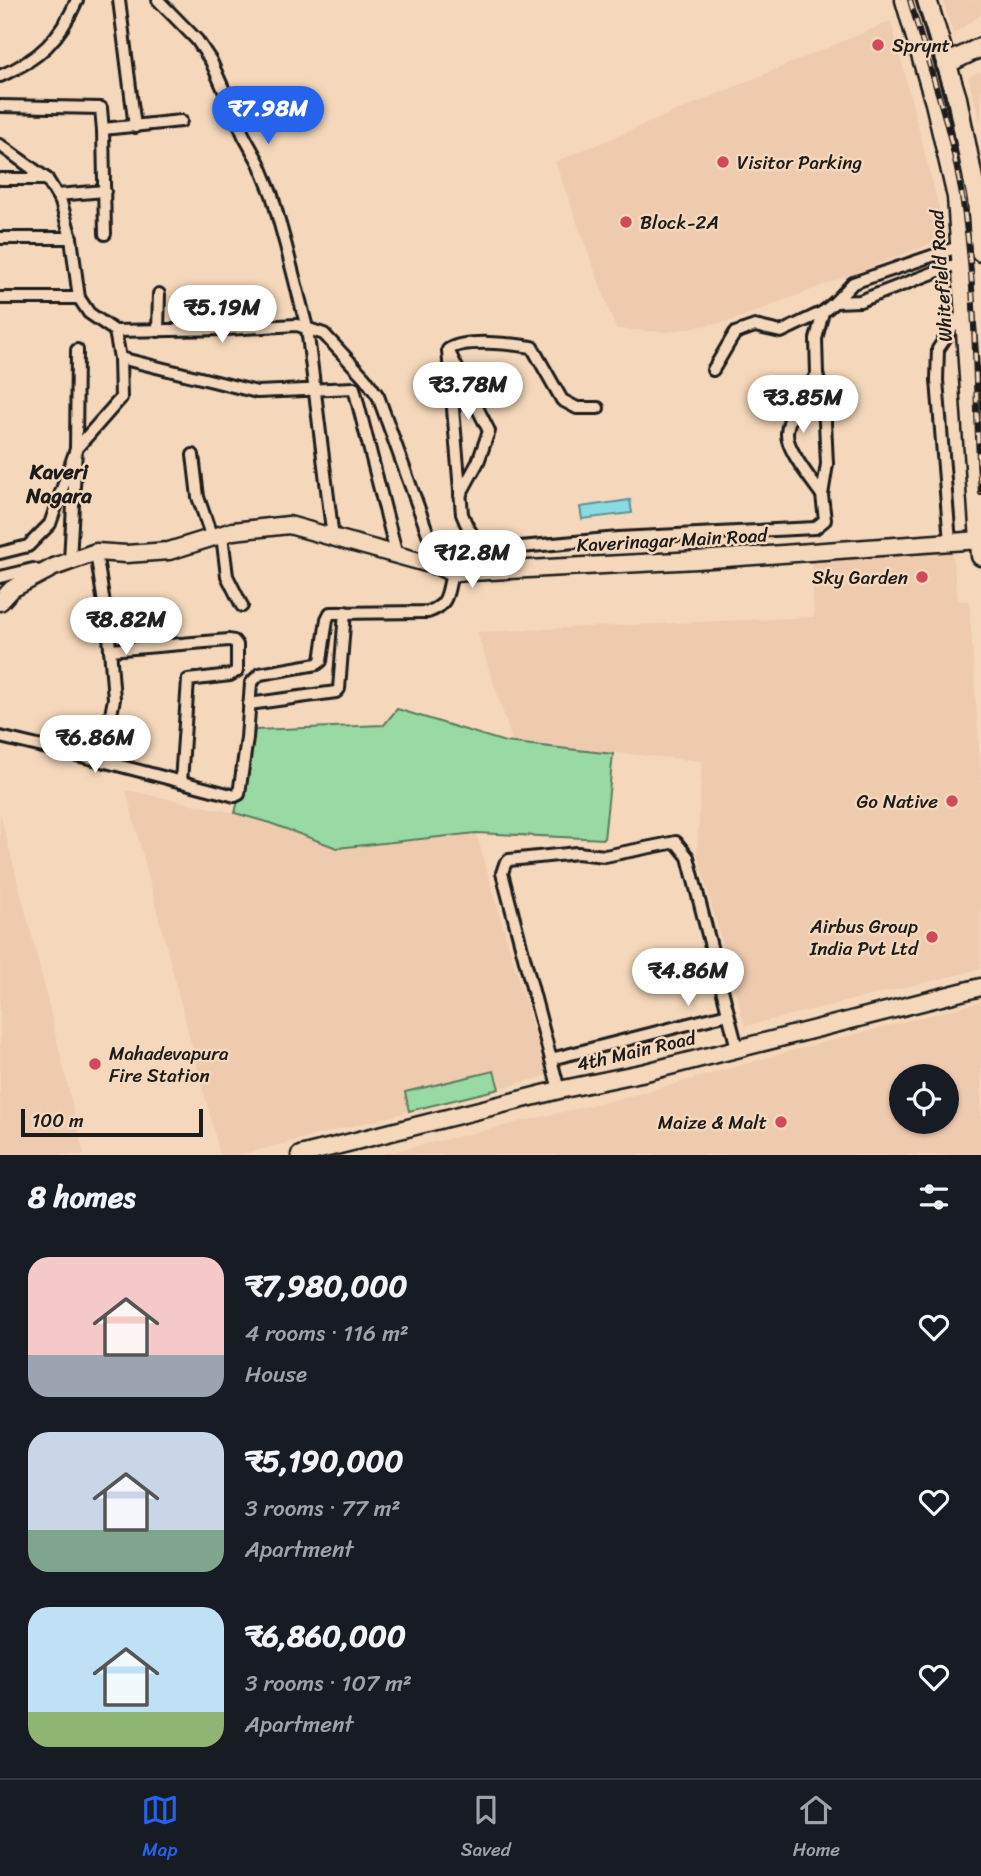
<!DOCTYPE html>
<meta charset="utf-8">
<style>
:root{--surface:#171b24;--page:#242831;--text:#f1f3f6;--muted:#9ea1a6;--line:#363941;--accent:#2563eb}
body{margin:0;font-family:Sriracha,sans-serif;background:var(--page);color:var(--text);height:100vh;display:flex;flex-direction:column;font-size:26px;white-space:nowrap}
*{box-sizing:border-box;margin:0}
p{font-size:23px;color:var(--muted)}
.icon{flex:none;width:38px;height:38px;fill:none;stroke:currentColor;stroke-width:2;stroke-linecap:round;stroke-linejoin:round}
.map{position:relative;height:1155px;overflow:hidden}
.details{display:flex;flex-direction:column;background:var(--surface);flex:1}
.details>*{flex:none}
.fabs{position:absolute;left:889px;top:1064px;display:grid;gap:14px}
.fabs a{display:grid;place-items:center;width:70px;height:70px;border-radius:50%;background:var(--surface);box-shadow:0 2px 5px #0004;font-size:35px}
.scale{position:absolute;left:21px;bottom:18px;width:182px;box-sizing:border-box;padding-left:7px;border:4px solid #1c1c1c;border-top:0;font-size:19px;line-height:24px;white-space:nowrap;color:#1c1c1c;-webkit-text-stroke:5px #f5d8bb;paint-order:stroke}
.price{position:absolute;translate:-50% -60px;padding:0 16px;border-radius:24px;background:#fff;color:#222;font-size:23px;line-height:46px;filter:drop-shadow(0 2px 4px #0008)}
.price::after{content:'';position:absolute;left:50%;top:42px;width:21px;height:16px;margin-left:-10px;background:inherit;clip-path:polygon(0 0,100% 0,50% 100%)}
.price.on{background:var(--accent);color:#fff}
ul{padding:0;list-style:none}
li{display:flex;align-items:center;gap:21px;height:175px;padding:0 28px}
li span{display:grid;place-items:center;flex:none;width:196px;height:140px;border-radius:21px;color:#555}
li>.icon{margin-inline-start:auto}
span .icon{width:84px;height:84px;fill:#fffc;stroke-width:1}
li b{font-size:30px}
h2{display:flex;justify-content:space-between;align-items:center;height:84px;padding:0 28px;font-size:30px}
.tab-bar{display:flex;justify-content:space-around;align-items:center;height:98px;border-top:2px solid var(--line);background:var(--surface);font-size:19px;color:var(--muted)}
.tab-bar a{display:grid;justify-items:center;gap:4px}
.tab-bar .on{color:var(--accent)}
.map>svg:first-child{display:block}
.built{fill:#eecaaf;fill-rule:evenodd}
.green{fill:#99daa4;stroke:#5a7b60;stroke-width:2}
.water{fill:#8adbe4;stroke:#5e8f94;stroke-width:2}
.lines{fill:none;stroke-linecap:round;stroke-linejoin:round}
.street-casing{stroke:#1c1c1c;stroke-width:16}
.secondary-casing{stroke:#1c1c1c;stroke-width:21}
.primary-casing{stroke:#1c1c1c;stroke-width:23}
.street{stroke:#f5d8bb;stroke-width:10}
.secondary{stroke:#f5d8bb;stroke-width:16}
.primary{stroke:#f5d8bb;stroke-width:18}
.rail-casing{stroke:#1c1c1c;stroke-width:6}
.rail{stroke:#f5d8bb;stroke-width:3.5;stroke-dasharray:10;stroke-linecap:butt}
.poi-dot{fill:#d1495b;stroke:#f5d8bb;stroke-width:2.5}
.labels{text-anchor:middle;dominant-baseline:central;stroke-width:5;stroke-linejoin:round;paint-order:stroke}
.poi-label{font-size:19px;fill:#1c1c1c;stroke:#f5d8bb;text-anchor:start}
.street-label{font-size:19px;fill:#1c1c1c;stroke:#f5d8bb}
.neighbourhood-label{font-size:21px;font-weight:bold;fill:#1c1c1c;stroke:#f5d8bb}
</style>
<div class="map">
<svg width="981" height="1155" viewBox="0 0 981 1155">
<rect width="100%" height="100%" fill="#f5d8bb"/>
<filter id="ink" filterUnits="userSpaceOnUse"><feTurbulence type="fractalNoise" baseFrequency=".0143" numOctaves="2"/><feDisplacementMap in="SourceGraphic" scale="14" xChannelSelector="R" yChannelSelector="G"/><feConvolveMatrix kernelMatrix="1 2 1 2 8 2 1 2 1" color-interpolation-filters="sRGB"/></filter>
<g filter="url(#ink)">
<!-- built -->
<g class="built">
<path d="M943 0H981V15L953 34Z"/>
<path d="M891 21 940 212 935 242 731 321 667 332 616 329 555 162Z"/>
<path d="M981 71V123L968 77Z"/>
<path d="M952 549 958 601H969L981 774V969L745 1026 697 852 702 761 513 743 477 632 814 617 812 562Z"/>
<path d="M126 790 235 813 270 823 291 832 476 833 547 1076 239 1155H220Z"/>
<path d="M0 814 36 951 84 1155H0Z"/>
<path d="M981 1002V1155H379L639 1094 798 1049ZM901 1076H947V1122H901Z"/>
</g>
<!-- green -->
<g class="green">
<path d="M397 709 505 742 613 754 604 839 476 833 337 848 270 823 235 813 255 730 384 725Z"/>
<path d="M494 1071 499 1089 409 1111 405 1092Z"/>
</g>
<!-- water -->
<path class="water" d="M630 500 632 513 582 519 580 507Z"/>
<g class="lines">
<!-- street casing -->
<g class="street-casing">
<g id="street">
<path d="M119 0 135 127"/>
<path d="M158 0 197 40 211 61 244 136 259 163 272 195 286 246 307 328 333 538"/>
<path d="M0 76C39 60 60 39 77 0"/>
<path d="M0 106 101 108 103 131"/>
<path d="M0 145 47 179 61 202 71 238 79 298 89 313 115 331 226 329 297 325 324 334 365 378 378 396 440 567"/>
<path d="M0 179H47"/>
<path d="M57 195 105 191"/>
<path d="M105 234 103 129 181 121"/>
<path d="M0 238H71"/>
<path d="M961 246 853 283 835 302 860 301 951 266 962 265"/>
<path d="M0 298H79"/>
<path d="M158 331 159 294"/>
<path d="M448 350 462 514C471 538 476 540 499 549L618 538 815 528 825 520 822 495 827 464 824 401 817 374 816 339 823 312 835 302"/>
<path d="M448 350C463 338 513 344 532 347L562 400 577 408H598"/>
<path d="M449 352 489 431 478 462 460 495"/>
<path d="M120 358 257 392 354 388 397 556"/>
<path d="M713 370 735 333 755 326 781 332 823 312"/>
<path d="M817 374C807 391 788 413 787 433 786 449 812 481 822 495"/>
<path d="M193 455 198 497 212 538"/>
<path d="M222 535 227 576 242 606"/>
<path d="M950 542 937 380 938 349 963 312"/>
<path d="M96 552 109 636 114 699 102 761"/>
<path d="M0 553 28 546 50 524 76 449 121 398 120 358 115 331"/>
<path d="M70 561 76 449 77 350"/>
<path d="M0 577 33 569 43 573"/>
<path d="M110 650 229 640 234 641 237 645V671L230 675 188 680 181 782"/>
<path d="M249 704 336 692 339 689 345 612"/>
<path d="M0 737 102 761 235 796 239 794 247 738 251 683 260 674 317 664 321 661 327 619 330 613 428 612C449 605 447 593 452 573"/>
<path d="M551 1059 728 1014"/>
<path d="M559 1090 502 873 505 864 509 860 577 853 605 856 676 842 688 857 737 1048"/>
</g>
</g>
<!-- secondary casing -->
<g class="secondary-casing">
<g id="secondary">
<path d="M0 602 12 589 54 567 96 552 126 554 169 551 233 531 289 525 440 567 452 573 697 560 980 540"/>
<path d="M300 1155 559 1090 646 1072 981 987"/>
</g>
</g>
<!-- primary casing -->
<g class="primary-casing">
<g id="primary">
<path d="M905 0 935 103 957 197 981 556"/>
<path d="M927 0 957 98 977 199 981 252"/>
<path d="M946 64 981 47"/>
</g>
</g>
<!-- street -->
<use href="#street" class="street"/>
<!-- secondary -->
<use href="#secondary" class="secondary"/>
<!-- primary -->
<use href="#primary" class="primary"/>
<!-- rail casing -->
<g class="rail-casing">
<path id="rail" d="M910 0C926 57 946 112 957 169 979 275 973 386 981 493"/>
</g>
<!-- rail -->
<use href="#rail" class="rail"/>
</g>
</g>
<!-- markers -->
<g class="poi-dot">
<circle cx="878" cy="45" r="7"/>
<circle cx="723" cy="162" r="7"/>
<circle cx="626" cy="222" r="7"/>
<circle cx="922" cy="577" r="7"/>
<circle cx="952" cy="801" r="7"/>
<circle cx="932" cy="937" r="7"/>
<circle cx="95" cy="1064" r="7"/>
<circle cx="781" cy="1122" r="7"/>
</g>
<g class="labels">
<!-- poi labels -->
<g class="poi-label">
<text x="892" y="45">Sprynt</text>
<text x="737" y="162">Visitor Parking</text>
<text x="640" y="222">Block-2A</text>
<text x="908" y="577" text-anchor="end">Sky Garden</text>
<text x="938" y="801" text-anchor="end">Go Native</text>
<text x="918" y="926" text-anchor="end">Airbus Group<tspan x="918" dy="22">India Pvt Ltd</tspan></text>
<text x="109" y="1053">Mahadevapura<tspan x="109" dy="22">Fire Station</tspan></text>
<text x="767" y="1122" text-anchor="end">Maize &amp; Malt</text>
</g>
<!-- street labels -->
<g class="street-label">
<text transform="translate(941 276) rotate(-94)">Whitefield Road</text>
<text transform="translate(672 540) rotate(-3)">Kaverinagar Main Road</text>
<text transform="translate(636 1051) rotate(-13)">4th Main Road</text>
</g>
<!-- neighbourhood labels -->
<g class="neighbourhood-label">
<text x="59" y="472">Kaveri<tspan x="59" dy="24">Nagara</tspan></text>
</g>
</g>
</svg>
<div class="fabs">
<a><svg class="icon" aria-label="locate" viewBox="0 0 24 24"><circle cx="12" cy="12" r="6"/><path d="M12 2v4M12 18v4M2 12h4M18 12h4"/></svg></a>
</div>
<div class="scale">100 m</div>
<b class="price on" style="left:268px;top:146px">₹7.98M</b>
<b class="price" style="left:222px;top:345px">₹5.19M</b>
<b class="price" style="left:468px;top:422px">₹3.78M</b>
<b class="price" style="left:803px;top:435px">₹3.85M</b>
<b class="price" style="left:472px;top:590px">₹12.8M</b>
<b class="price" style="left:126px;top:657px">₹8.82M</b>
<b class="price" style="left:95px;top:775px">₹6.86M</b>
<b class="price" style="left:688px;top:1008px">₹4.86M</b>
</div>
<section class="details">
<h2>8 homes<svg class="icon" aria-label="filters" viewBox="0 0 24 24"><path d="M4 7h16M4 17h16"/><circle cx="9" cy="7" r="2"/><circle cx="15" cy="17" r="2"/></svg></h2>
<ul>
<li><span style="background:linear-gradient(#f6c9c9 70%,#9aa5b1 0)"><svg class="icon" aria-label="home" viewBox="0 0 24 24"><path d="M3 11l9-7 9 7M6 9v11h12V9"/></svg></span><div><b>₹7,980,000</b><p>4 rooms · 116 m²</p><p>House</p></div><svg class="icon" aria-label="heart" viewBox="0 0 24 24"><path d="M12 20l-8-8c-3-5 5-10 8-4 3-6 11-1 8 4z"/></svg></li>
<li><span style="background:linear-gradient(#c9d6e8 70%,#7fa58c 0)"><svg class="icon" aria-label="home" viewBox="0 0 24 24"><path d="M3 11l9-7 9 7M6 9v11h12V9"/></svg></span><div><b>₹5,190,000</b><p>3 rooms · 77 m²</p><p>Apartment</p></div><svg class="icon" aria-label="heart" viewBox="0 0 24 24"><path d="M12 20l-8-8c-3-5 5-10 8-4 3-6 11-1 8 4z"/></svg></li>
<li><span style="background:linear-gradient(#bfe0f5 75%,#8fb573 0)"><svg class="icon" aria-label="home" viewBox="0 0 24 24"><path d="M3 11l9-7 9 7M6 9v11h12V9"/></svg></span><div><b>₹6,860,000</b><p>3 rooms · 107 m²</p><p>Apartment</p></div><svg class="icon" aria-label="heart" viewBox="0 0 24 24"><path d="M12 20l-8-8c-3-5 5-10 8-4 3-6 11-1 8 4z"/></svg></li>
</ul>
</section>
<nav class="tab-bar">
<a class="on"><svg class="icon" aria-label="map" viewBox="0 0 24 24"><path d="M3 6l6-2 6 2 6-2v14l-6 2-6-2-6 2zM9 4v14M15 6v14"/></svg>Map</a>
<a><svg class="icon" aria-label="saved" viewBox="0 0 24 24"><path d="M7 4h10v16l-5-4-5 4z"/></svg>Saved</a>
<a><svg class="icon" aria-label="home" viewBox="0 0 24 24"><path d="M3 11l9-7 9 7M6 9v11h12V9"/></svg>Home</a>
</nav>
